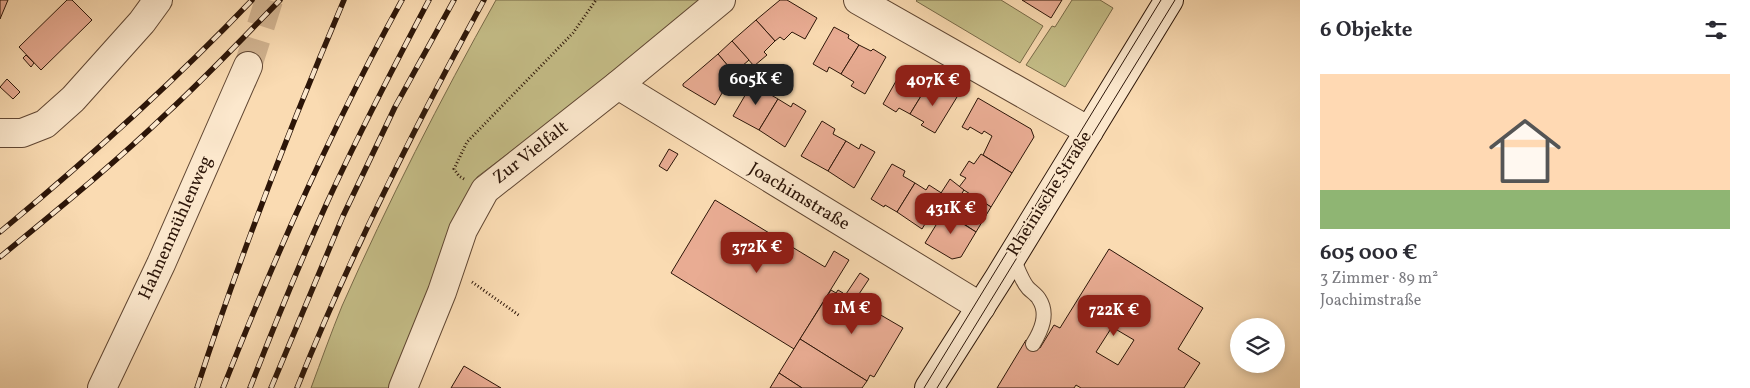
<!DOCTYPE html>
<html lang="de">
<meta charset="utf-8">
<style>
:root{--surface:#fff;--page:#f2f2f3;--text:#2b2b33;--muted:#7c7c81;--accent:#8f2418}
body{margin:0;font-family:Vollkorn,serif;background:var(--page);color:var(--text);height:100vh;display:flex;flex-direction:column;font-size:19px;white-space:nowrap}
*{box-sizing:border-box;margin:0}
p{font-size:16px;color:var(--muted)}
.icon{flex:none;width:28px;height:28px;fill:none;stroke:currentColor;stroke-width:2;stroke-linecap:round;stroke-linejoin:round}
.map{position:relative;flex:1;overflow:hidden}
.drawer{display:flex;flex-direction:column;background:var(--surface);width:450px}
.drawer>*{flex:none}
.controls{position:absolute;left:1230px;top:318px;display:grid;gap:10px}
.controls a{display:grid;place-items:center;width:55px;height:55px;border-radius:50%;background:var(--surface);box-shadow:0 2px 8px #0003;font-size:25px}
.price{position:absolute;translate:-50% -42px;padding:0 11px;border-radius:10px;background:var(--accent);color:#fff;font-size:16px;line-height:32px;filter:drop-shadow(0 1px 2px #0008)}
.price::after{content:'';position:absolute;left:50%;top:30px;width:15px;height:11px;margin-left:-8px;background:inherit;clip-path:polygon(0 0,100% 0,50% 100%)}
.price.active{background:#222;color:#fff}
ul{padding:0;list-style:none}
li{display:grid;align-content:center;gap:10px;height:265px;padding:0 20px}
li span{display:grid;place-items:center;height:155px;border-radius:0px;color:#555}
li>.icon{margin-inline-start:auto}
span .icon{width:90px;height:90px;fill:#fffc;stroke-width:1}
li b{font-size:21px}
h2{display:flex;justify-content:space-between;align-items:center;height:60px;padding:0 20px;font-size:21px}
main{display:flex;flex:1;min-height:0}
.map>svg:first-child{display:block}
.green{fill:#c5be88;stroke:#786a48}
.building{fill:#e9ac93;stroke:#2c1508;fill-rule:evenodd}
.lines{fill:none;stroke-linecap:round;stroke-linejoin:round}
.minor-tunnel{stroke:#d1b390;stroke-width:28;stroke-dasharray:28 14;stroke-linecap:butt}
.service-casing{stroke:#604632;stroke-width:16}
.minor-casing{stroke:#604632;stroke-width:30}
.secondary-casing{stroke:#2c1508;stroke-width:30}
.path{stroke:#2c1508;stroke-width:3;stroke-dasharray:1 2.5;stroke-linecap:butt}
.service{stroke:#fce8cd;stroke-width:14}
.minor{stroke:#fce8cd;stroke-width:28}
.secondary{stroke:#fce8cd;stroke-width:28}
.tram{stroke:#2c1508;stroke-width:1}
.rail-casing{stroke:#2c1508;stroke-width:5.5}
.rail{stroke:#fce8cd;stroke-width:4;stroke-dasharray:11;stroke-linecap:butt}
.labels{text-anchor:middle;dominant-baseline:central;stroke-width:4;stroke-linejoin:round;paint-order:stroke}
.street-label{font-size:18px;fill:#2c1508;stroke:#fce8cd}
</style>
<main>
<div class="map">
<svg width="1300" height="388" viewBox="0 0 1300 388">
<rect width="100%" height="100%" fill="#fadbb2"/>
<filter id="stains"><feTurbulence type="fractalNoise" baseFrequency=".004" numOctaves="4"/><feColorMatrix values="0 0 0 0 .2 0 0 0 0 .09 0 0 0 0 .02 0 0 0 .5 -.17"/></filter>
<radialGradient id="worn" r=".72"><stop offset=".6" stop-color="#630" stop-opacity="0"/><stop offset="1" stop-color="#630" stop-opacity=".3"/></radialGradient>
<!-- green -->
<g class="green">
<path d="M496 0H702L626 64 477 177 448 241 392 388H311C321 361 331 333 342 306 388 202 440 100 496 0Z"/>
<path d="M917 0H1001L1043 26 1020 63 916 1Z"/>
<path d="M1072 0H1100L1113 8 1065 87 1026 65 1052 26 1055 27Z"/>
</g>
<!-- building -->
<g class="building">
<path d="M0 0H8L0 19Z"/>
<path d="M67 0H72L92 20 41 70 19 47Z"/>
<path d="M780 0H787L817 18 805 39 792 32 784 40 780 37 775 41 756 20Z"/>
<path d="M1022 0H1062L1051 18Z"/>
<path d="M756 20 775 41 764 52 767 55 754 66 732 41Z"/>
<path d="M834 27 849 35 848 38 859 45 841 74 829 67 827 72 813 64Z"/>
<path d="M732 41 749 60 734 73 718 54Z"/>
<path d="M859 45 871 51 873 49 886 57 865 94 851 86 854 82 841 74Z"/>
<path d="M718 54 734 73 715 105 683 86V84Z"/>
<path d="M26 55 34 63 31 67 23 58Z"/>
<path d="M904 67 929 83 910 114 899 108 896 112 883 104Z"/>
<path d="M7 79 20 92 13 99 0 87Z"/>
<path d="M754 80 768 88 766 92 778 99 759 130 733 116Z"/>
<path d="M929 83 941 90 942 88 957 97 935 133 921 125 924 122 910 114Z"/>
<path d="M978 98 1031 129 1034 137 1012 173 983 155 992 136 984 131 982 134 970 127 968 130 962 127Z"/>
<path d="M778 99 791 107 793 103 806 111 785 147 759 130Z"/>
<path d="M822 121 835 129 833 134 846 141 828 171 801 156Z"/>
<path d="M846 141 859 149 861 144 875 152 854 188 828 171Z"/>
<path d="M669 149 678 154 667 171 659 166Z"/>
<path d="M981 154 1012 173 991 207 959 187 966 178 960 175 969 161 974 164Z"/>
<path d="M892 164 905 171 903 176 915 183 897 212 885 205 884 207 871 199Z"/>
<path d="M950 179 964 190 957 201 955 200 950 209 947 207 942 216 933 211 943 194 941 193Z"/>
<path d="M915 183 926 190 929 185 943 194 922 229 897 212Z"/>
<path d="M979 199 991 207 976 232 964 224Z"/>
<path d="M715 200 825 267 834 251 849 260 794 349 671 273Z"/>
<path d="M947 207 960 214 957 220 976 232 961 257 952 259 925 243Z"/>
<path d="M1109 249 1203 308 1178 349 1200 363 1184 388H1081L1076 385 1074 388H997L1026 340 1040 348 1054 325 1060 328ZM1112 327 1134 340 1118 365 1096 352Z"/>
<path d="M860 273 869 279 853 303 844 297Z"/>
<path d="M831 290 836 293 838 290 843 293 841 296 853 303 855 300 903 328 874 377 870 375 867 381 800 339Z"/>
<path d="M800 339 867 381 862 388H802L779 373Z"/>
<path d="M464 366 501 388H451Z"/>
<path d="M779 373 802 388H770Z"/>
</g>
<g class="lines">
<!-- minor-tunnel -->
<path class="minor-tunnel" d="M248 66 269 0"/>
<!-- service casing -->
<g class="service-casing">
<path id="service" d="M1012 256C1017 266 1021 280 1028 288 1032 292 1037 295 1039 299 1049 314 1041 331 1033 344"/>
</g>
<!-- minor casing -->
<g class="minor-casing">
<g id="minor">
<path d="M858 0 1089 131"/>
<path d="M618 85 981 307"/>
<path d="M0 133H22L45 124 73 99 142 22 158 0"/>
<path d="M102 388 161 264 248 66"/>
<path d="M403 388 442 292 463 230 485 190 618 85 721 0"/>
</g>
</g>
<!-- secondary casing -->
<g class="secondary-casing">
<path id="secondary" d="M929 388 999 278 1169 0"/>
</g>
<!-- path -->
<g class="path">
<path d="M464 179 459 176 454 169 467 142 573 33 596 0"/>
<path d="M472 282 520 316"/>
</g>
<!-- service -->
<use href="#service" class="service"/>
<!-- minor -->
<use href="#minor" class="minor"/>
<!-- secondary -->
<use href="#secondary" class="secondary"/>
<!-- tram -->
<g class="tram">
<path d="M924 388 1161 0"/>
<path d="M937 388 1175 0"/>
</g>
<!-- rail casing -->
<g class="rail-casing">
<g id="rail">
<path d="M0 232C88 159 173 83 252 0"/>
<path d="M0 257C57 210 114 164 167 113 206 77 243 38 280 0"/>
<path d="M197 388C240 256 290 127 344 0"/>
<path d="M223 388C275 256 333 125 402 0"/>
<path d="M250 388C274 326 299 265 326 205 358 135 393 68 429 0"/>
<path d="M271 388 343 216 395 107 454 0"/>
<path d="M297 388C350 255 415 126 484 0"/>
</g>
</g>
<!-- rail -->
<use href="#rail" class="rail"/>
</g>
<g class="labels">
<!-- street labels -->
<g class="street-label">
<text transform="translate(531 153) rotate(-38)">Zur Vielfalt</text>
<text transform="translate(1050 194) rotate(-58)">Rheinische Straße</text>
<text transform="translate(799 197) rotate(31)">Joachimstraße</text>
<text transform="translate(176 228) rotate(-66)">Hahnenmühlenweg</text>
</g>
</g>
<rect width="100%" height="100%" filter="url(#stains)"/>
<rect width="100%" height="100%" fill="url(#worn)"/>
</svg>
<div class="controls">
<a><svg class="icon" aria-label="layers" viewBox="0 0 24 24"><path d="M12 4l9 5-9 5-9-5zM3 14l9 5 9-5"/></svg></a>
</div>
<b class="price active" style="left:756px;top:106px">605K €</b>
<b class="price" style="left:933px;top:107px">407K €</b>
<b class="price" style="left:951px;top:235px">431K €</b>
<b class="price" style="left:757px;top:274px">372K €</b>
<b class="price" style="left:852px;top:335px">1M €</b>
<b class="price" style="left:1114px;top:337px">722K €</b>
</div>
<section class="drawer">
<h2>6 Objekte<svg class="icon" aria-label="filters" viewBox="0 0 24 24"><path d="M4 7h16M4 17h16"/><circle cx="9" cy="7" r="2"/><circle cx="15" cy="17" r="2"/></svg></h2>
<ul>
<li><span style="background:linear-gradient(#ffd9b3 75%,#8fb573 0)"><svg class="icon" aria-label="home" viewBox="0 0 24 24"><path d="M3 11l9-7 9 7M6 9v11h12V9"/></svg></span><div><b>605 000 €</b><p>3 Zimmer · 89 m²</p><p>Joachimstraße</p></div></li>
</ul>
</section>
</main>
